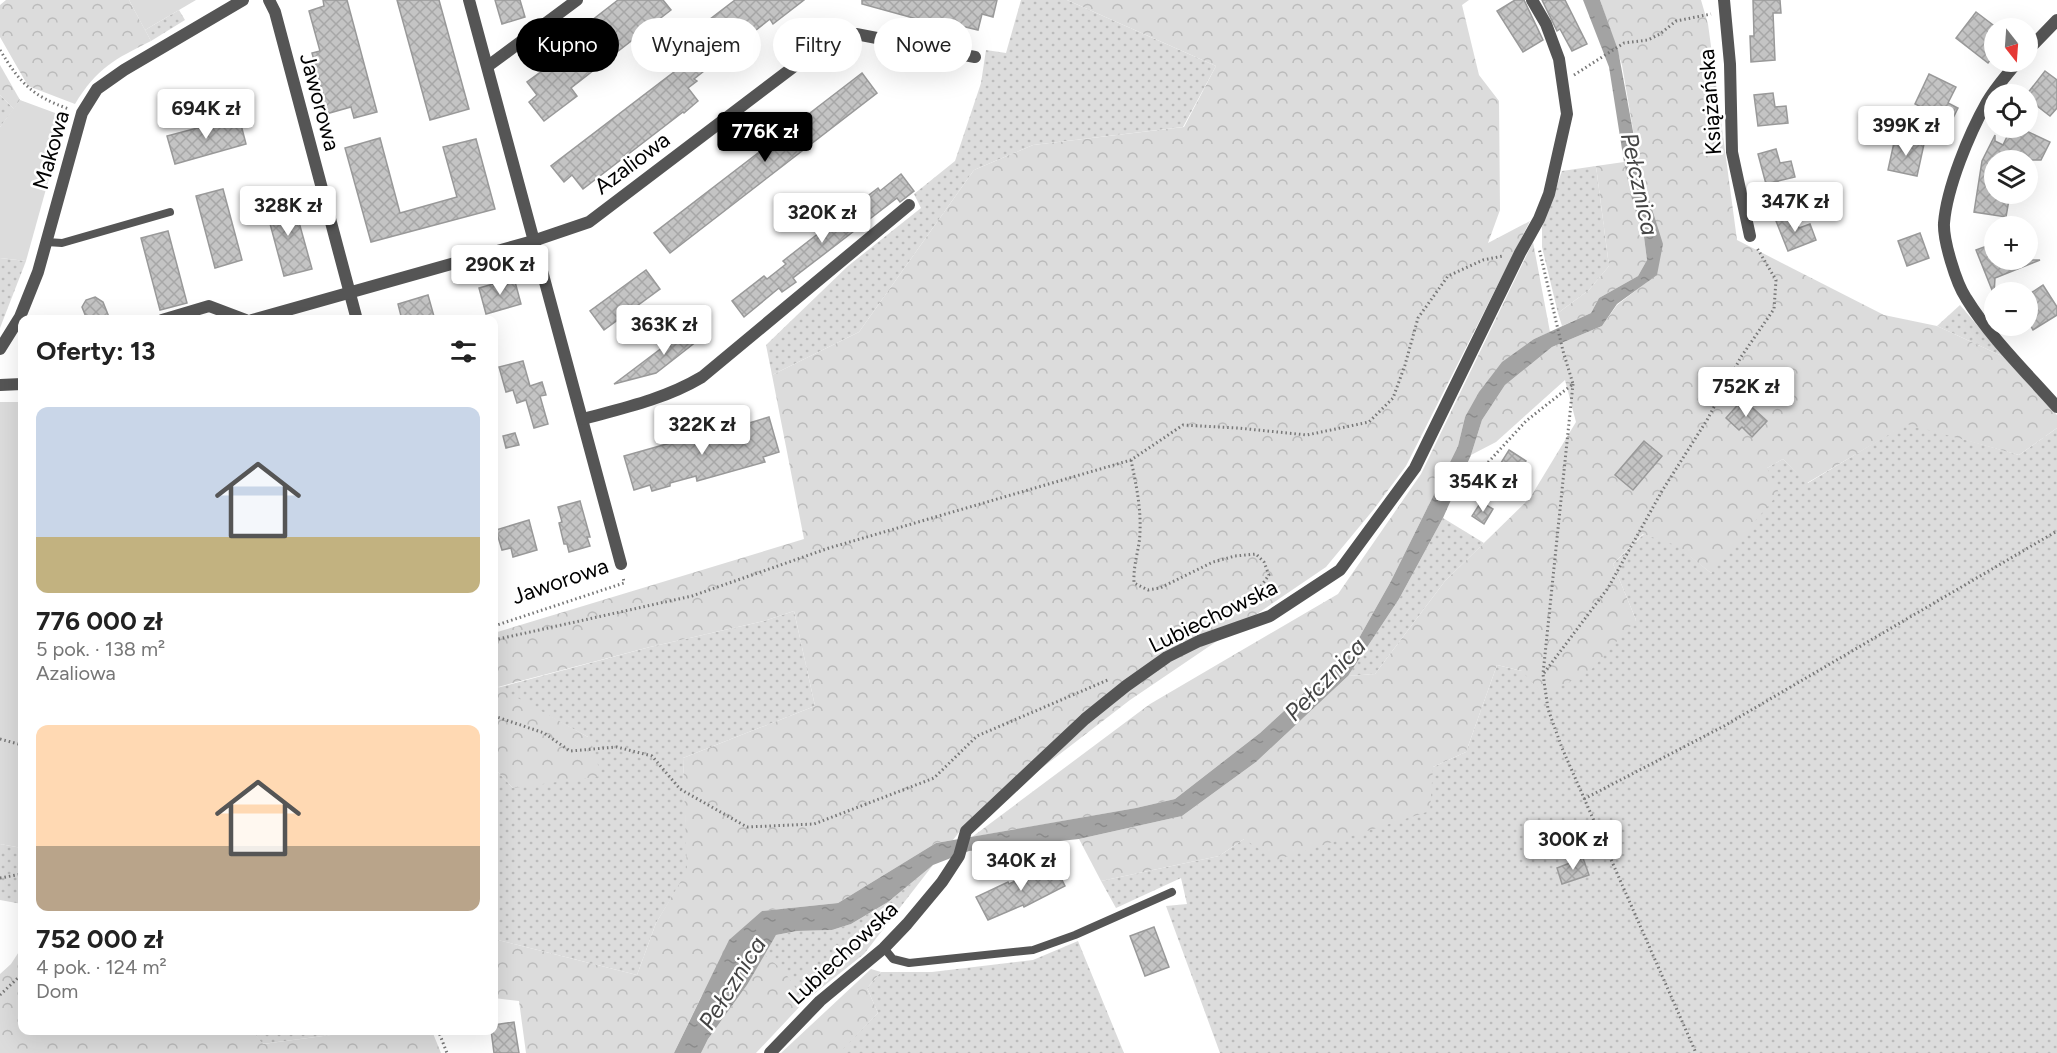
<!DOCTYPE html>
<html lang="pl">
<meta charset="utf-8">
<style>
:root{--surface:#fff;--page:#f2f2f2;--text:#222;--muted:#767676;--accent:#000}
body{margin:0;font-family:Figtree,sans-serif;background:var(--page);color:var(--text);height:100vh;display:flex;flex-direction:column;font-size:22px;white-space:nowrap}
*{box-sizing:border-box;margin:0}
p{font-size:20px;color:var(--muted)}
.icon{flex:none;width:33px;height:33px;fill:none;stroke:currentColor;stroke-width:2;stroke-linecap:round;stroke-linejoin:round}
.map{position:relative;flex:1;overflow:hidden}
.side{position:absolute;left:18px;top:315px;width:480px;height:720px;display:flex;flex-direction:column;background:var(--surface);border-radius:12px;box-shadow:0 6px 24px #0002}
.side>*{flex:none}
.top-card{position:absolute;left:516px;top:18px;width:570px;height:54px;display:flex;gap:12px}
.needle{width:39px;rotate:163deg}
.controls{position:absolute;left:1984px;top:18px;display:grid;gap:12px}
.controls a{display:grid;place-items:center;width:54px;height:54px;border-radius:50%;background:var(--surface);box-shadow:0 6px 24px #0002;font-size:30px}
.price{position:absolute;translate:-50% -51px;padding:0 14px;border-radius:6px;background:#fff;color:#222;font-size:20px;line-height:39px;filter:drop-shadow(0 2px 3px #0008)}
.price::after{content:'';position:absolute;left:50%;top:36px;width:18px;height:14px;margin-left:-9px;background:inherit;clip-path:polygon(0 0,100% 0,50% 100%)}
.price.current{background:var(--accent);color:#fff}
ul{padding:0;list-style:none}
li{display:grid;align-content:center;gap:12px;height:318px;padding:0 18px}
li span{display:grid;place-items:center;height:186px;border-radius:12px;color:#555}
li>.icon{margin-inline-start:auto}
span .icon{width:108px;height:108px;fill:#fffc;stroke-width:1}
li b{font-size:26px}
h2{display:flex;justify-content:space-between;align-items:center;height:72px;padding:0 18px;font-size:26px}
.pill{padding:0 21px;border-radius:27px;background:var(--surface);box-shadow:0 6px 24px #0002;font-size:21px;line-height:54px}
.pill.current{background:var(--accent);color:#fff}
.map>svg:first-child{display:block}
.grass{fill:url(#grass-dots)}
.forest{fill:url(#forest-crowns)}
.green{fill:#dcdcdc}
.water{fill:url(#water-ripples)}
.building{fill:url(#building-cross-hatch);stroke:#999;stroke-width:1.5}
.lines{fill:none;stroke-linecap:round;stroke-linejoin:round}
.path{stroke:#777;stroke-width:3;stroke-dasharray:1.5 3;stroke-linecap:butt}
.lane{stroke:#555;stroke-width:8}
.street{stroke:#555;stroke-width:12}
.labels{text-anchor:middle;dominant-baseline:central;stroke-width:5;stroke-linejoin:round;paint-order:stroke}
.street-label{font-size:22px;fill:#000;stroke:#fff}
.water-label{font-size:24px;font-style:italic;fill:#444;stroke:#fff}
</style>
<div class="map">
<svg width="2057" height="1053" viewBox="0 0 2057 1053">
<defs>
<pattern id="grass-dots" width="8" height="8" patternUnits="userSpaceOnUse" patternTransform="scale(1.5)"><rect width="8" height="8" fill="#dcdcdc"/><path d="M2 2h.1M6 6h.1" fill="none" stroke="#bbb" stroke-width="1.8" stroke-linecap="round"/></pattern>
<pattern id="forest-crowns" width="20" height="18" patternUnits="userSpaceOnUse" patternTransform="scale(1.5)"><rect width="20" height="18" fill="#dcdcdc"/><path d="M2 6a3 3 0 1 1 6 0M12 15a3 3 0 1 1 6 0" fill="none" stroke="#bbb"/></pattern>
<pattern id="water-ripples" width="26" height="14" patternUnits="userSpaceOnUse" patternTransform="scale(1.5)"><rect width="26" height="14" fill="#a3a3a3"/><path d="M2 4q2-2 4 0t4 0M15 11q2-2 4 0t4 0" fill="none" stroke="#8b8b8b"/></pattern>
<pattern id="building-cross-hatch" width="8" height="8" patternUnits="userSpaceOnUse" patternTransform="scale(1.5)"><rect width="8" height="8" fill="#c4c4c4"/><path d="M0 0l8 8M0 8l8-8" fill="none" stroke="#a7a7a7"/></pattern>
</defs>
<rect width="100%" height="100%" fill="#fff"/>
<!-- grass -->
<g class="grass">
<path d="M1021 0H1067L1216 66 1183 127 1033 145 974 170 859 332 772 375 766 345 848 266 921 208 914 194 955 161 981 83 986 50 1006 53Z"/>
<path d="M179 10 185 20 151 41 145 30Z"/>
<path d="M0 95 14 109 0 127Z"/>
<path d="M1596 166 1609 266 1589 290 1558 313 1542 247V227L1562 171Z"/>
<path d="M0 258 26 261 0 328Z"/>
<path d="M1960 305 2004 357 1937 326Z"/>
<path d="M1907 423 2019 455 2057 428V1053H1220L1166 906 1187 904 1181 878 1116 908 1101 881 1219 856 1244 839 1433 767 1466 752 1497 665 1522 671 1636 620 1613 564 1644 534 1675 544 1711 573 1767 468 1783 459 1808 483Z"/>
<path d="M1443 518 1484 543 1445 581 1375 674 1348 676 1399 599Z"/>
<path d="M794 611 815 706 683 758 688 871 656 923 637 975 494 939V768L513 788 588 737 497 688 650 647 764 621Z"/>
<path d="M0 844 22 848V904L0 900Z"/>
<path d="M933 865 864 954 805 1001 763 954 776 935 797 931 832 930 851 924 888 902Z"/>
<path d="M1078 941 1124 1053H838L878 1013 867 988 881 972H932L1033 960Z"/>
<path d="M252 1031H361L262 1044Z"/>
</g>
<!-- forest -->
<g class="forest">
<path d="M6 0H129L151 41C115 59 97 68 75 104L28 86 0 37V5Z"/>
<path d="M1067 0H1469L1462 5 1479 75 1499 101 1500 210 1488 243 1530 221 1406 466 1374 509 1326 567 1130 700 960 831 953 840 936 843 838 903 762 911 701 997 674 1053H526L519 1001 494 998V939L637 975 656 923 687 871 683 758 815 706 794 611 764 621 650 647 498 687 588 737 602 776 513 788 494 768V633L804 539 772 375 859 332 974 170 1033 145 1184 127 1216 66Z"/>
<path d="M1600 0H1701L1708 24 1737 240 1884 315 1937 326 2004 357 2057 415V428L2019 455 1907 424 1807 483 1783 459 1767 468 1779 493 1711 573 1675 545 1643 534 1613 564 1636 620 1590 671 1544 695 1522 671 1497 665 1466 752 1433 767 1430 811 1276 860 1244 839 1219 856 1101 881 1079 839 1182 816 1256 762 1348 676 1375 674 1445 581 1530 498 1576 422 1565 380 1496 442 1471 455 1482 420 1505 385 1552 347 1602 326 1617 305 1656 275 1646 190 1637 153 1622 65Z"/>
<path d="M0 65 20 100 14 109 0 95Z"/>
<path d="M1624 162 1632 200 1644 237 1647 260 1638 276 1599 298 1591 313 1562 326 1558 313 1589 290 1609 266 1596 166Z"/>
<path d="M1533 242 1550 332 1534 339 1465 417 1458 446 1391 581 1359 638 1331 668 1260 733 1175 799 1136 808 972 837 1150 704 1338 594 1421 474Z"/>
<path d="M22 947V1030L252 1031 263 1044 361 1031H432L441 1053H0V974L11 964Z"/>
<path d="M763 954 783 970 805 1001 756 1053H701L708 1039 747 985Z"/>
<path d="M871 969 881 972 867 988 878 1013 839 1053H781Z"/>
</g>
<!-- green -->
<g class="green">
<path d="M129 0H196L145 30Z"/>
<path d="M20 100 66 117 26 261 0 258V127Z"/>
<path d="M0 402H22V848L0 844Z"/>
</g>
<!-- water -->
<path class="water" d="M1583 0H1600L1618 50 1637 153 1646 190 1663 244 1657 275 1617 304 1602 326 1552 347 1505 385 1482 420 1471 455 1443 518 1399 599 1348 676 1256 762 1182 816 1079 839 969 851 933 865 888 902 851 924 832 930 797 931 776 935 747 985 708 1039 701 1053H674L729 940 762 911 838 903 936 843 1136 808 1175 799 1260 733 1331 668 1359 638 1391 581 1458 446 1465 417 1479 392 1502 362 1534 339 1591 313 1599 298 1638 276 1647 260 1644 237 1632 200 1624 162 1609 67Z"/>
<!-- building -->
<g class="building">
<path d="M323 0H347L377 112 354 118 351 107 326 114 320 94H323L312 53 320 51 309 11 324 6Z"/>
<path d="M397 0H439L469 109 430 120Z"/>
<path d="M495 0H520L525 17 502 24Z"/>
<path d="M618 0H663L671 10 571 88 577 96 544 121 529 102 537 95 527 82 561 57 555 49Z"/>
<path d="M735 0H804L773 24 770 19 694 79 697 81 688 88 698 101 684 113 683 112 583 189 572 175 564 182 551 166 683 65 671 49Z"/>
<path d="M862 0H997L993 17 982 14 978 30 937 20 936 24 917 19 862 4Z"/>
<path d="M1515 0H1524L1543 40 1523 52 1497 11Z"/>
<path d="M1542 0H1565L1587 44 1572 51 1560 29 1557 31Z"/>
<path d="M1753 0H1780L1781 13H1773L1775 60 1751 62 1750 36H1754Z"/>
<path d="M1976 12 1997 28H1995V36L1988 44 1995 50V54L1988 63 1956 38Z"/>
<path d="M2045 71 2057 80V108L2050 116 2028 99 2027 94Z"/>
<path d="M862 73 877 93 670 253 654 233Z"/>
<path d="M1929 74 1956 87 1948 103 1958 108 1951 122 1915 104Z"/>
<path d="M1773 93 1775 107 1786 106 1788 123 1758 126 1754 95Z"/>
<path d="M239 117 246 144 175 164 167 136Z"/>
<path d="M2011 128H2020L2050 142 2041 160H1995V194H2010L2006 217 1974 212 1982 161 1995 135V141L2003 145Z"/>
<path d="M380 138 400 213 457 197 443 147 476 139 495 209 371 242 345 148Z"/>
<path d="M1895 138 1924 144 1917 176 1888 170Z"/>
<path d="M1776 149 1780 163 1791 161 1795 177 1766 184 1758 154Z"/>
<path d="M901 174 914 191 900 202 897 198 793 278 796 282 782 292 779 288 744 317 732 301 764 276 767 279 786 264 783 261 815 236 878 188 880 191Z"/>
<path d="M223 189 242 260 215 268 196 196Z"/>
<path d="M292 197 312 269 284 276 265 205Z"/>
<path d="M1794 214 1799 228 1810 224 1816 240 1788 251 1776 221Z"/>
<path d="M168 231 187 303 160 310 141 238Z"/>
<path d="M1920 233 1929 258 1907 266 1898 241Z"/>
<path d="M1995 243V260H2040L1995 278 1994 295 1976 250Z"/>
<path d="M646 270 660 289 604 330 590 311Z"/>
<path d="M514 278 521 304 486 314 479 288Z"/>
<path d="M2043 285 2057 307V315L2033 330 2028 321V295Z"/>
<path d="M428 295 435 320H402L398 304Z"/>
<path d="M95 297 103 302 109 317 100 320H90L86 317 82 307 86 300Z"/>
<path d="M691 326 701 338 669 363 656 373 614 384Z"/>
<path d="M523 361 530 386 542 382 546 395 540 396 548 424 534 428 526 400 517 403 513 390 506 392 499 367Z"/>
<path d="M1743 399 1767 421 1752 437 1742 427 1739 430 1726 418Z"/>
<path d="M769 417 779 452 763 457 765 462 697 481 696 476 670 483V486L652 491 650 485 634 490 624 456 720 429 722 434 750 426 749 423Z"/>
<path d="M515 433 519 445 506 448 503 436Z"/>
<path d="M1644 441 1662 456 1633 490 1615 475Z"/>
<path d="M1509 450 1526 461 1510 485 1494 474Z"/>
<path d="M580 501 590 537H587L590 546 569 552 567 544H564L559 523 562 522 558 507Z"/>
<path d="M1481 502 1493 509 1484 524 1472 516Z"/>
<path d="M529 520 537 550 513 557 511 548 502 550 496 530Z"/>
<path d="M1583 858 1589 875 1562 884 1557 868Z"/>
<path d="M1053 862 1065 886 1024 907 1023 905 988 920 976 897 1008 882 1009 884Z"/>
<path d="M1154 927 1169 967 1145 976 1130 936Z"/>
<path d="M514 1022 519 1053H494L491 1030H494V1025Z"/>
</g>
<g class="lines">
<!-- path -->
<g class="path">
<path d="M0 50C20 83 32 96 69 109"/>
<path d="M1574 75 1624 43 1648 40 1660 34 1676 21 1711 14"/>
<path d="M1573 384 1543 674 1548 709 1562 748 1696 1053"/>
<path d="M1131 460C1136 484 1141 507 1140 531 1140 548 1133 563 1134 583L1148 590 1160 588 1213 562 1235 556 1256 554 1264 562 1269 575 1259 589 1227 615"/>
<path d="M1482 469 1526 421 1573 384 1563 351 1539 248"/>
<path d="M494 626 624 583 623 576"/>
<path d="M494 640 692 596 829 548 1131 460 1183 425 1238 428 1307 435 1369 422 1393 398 1405 365 1418 318 1448 276 1483 260 1503 256"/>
<path d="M1544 673 1608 588 1662 491 1707 420 1741 357 1774 309 1776 280 1757 248"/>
<path d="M494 716 544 733 570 751 617 747 652 756 680 789 747 827 814 824 934 778 977 736 1110 679"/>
<path d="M0 739 22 745"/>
<path d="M1584 799 1724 726 2057 531"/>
<path d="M0 878 22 874"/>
<path d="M0 995 22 974"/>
<path d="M438 1030 447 1053"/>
</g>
<!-- lane -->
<g class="lane">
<path d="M47 242 62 243 170 212"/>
<path d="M884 948 893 959 909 963 1033 950 1075 935 1172 892"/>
</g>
<!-- street -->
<g class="street">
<path d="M269 0 275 12 357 320"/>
<path d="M469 0 621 564"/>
<path d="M1724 0 1730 64 1732 152 1750 236"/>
<path d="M2028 50 2057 20"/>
<path d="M2017 62C2007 75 1995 88 1987 102 1969 134 1947 187 1944 223 1943 240 1956 283 1966 298 1990 337 2026 372 2057 407"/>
<path d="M488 66 577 0"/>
<path d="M162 320 209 306 246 320"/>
<path d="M252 320 533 241 589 222 829 40 856 34 975 57"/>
<path d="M0 349 20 317 38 272 82 113 97 89 124 70 243 0"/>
<path d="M0 385 22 384"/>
<path d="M583 419C624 408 665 399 702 377L909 205"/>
<path d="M770 1053 820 1001 884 948 907 924 942 882 959 856 966 831 1085 719 1126 686 1167 657 1199 641 1270 616 1340 570 1415 468 1520 253 1539 219 1549 194 1567 114 1559 59 1546 24 1532 0"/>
</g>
</g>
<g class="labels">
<!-- street labels -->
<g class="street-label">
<text transform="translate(320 102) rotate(75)">Jaworowa</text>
<text transform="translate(1710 102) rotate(-94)">Książańska</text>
<text transform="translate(51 150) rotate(-74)">Makowa</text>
<text transform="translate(632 163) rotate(-37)">Azaliowa</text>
<text transform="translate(560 581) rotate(-19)">Jaworowa</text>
<text transform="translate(1213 616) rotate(-26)">Lubiechowska</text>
<text transform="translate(843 953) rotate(-43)">Lubiechowska</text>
</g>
<!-- water labels -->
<g class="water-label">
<text transform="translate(1640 184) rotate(78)">Pełcznica</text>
<text transform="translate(1325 679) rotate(-46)">Pełcznica</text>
<text transform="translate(732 983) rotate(-58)">Pełcznica</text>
</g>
</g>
</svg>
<div class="controls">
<a><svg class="needle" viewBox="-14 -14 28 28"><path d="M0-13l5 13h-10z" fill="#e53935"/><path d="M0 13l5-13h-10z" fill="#767676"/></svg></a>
<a><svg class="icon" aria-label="locate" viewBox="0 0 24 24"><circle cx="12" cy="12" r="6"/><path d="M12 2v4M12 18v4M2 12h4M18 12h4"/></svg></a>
<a><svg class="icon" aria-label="layers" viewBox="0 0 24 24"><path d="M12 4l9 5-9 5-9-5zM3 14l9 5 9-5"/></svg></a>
<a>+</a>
<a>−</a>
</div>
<b class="price" style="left:206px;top:140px">694K zł</b>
<b class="price" style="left:1906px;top:157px">399K zł</b>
<b class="price current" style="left:765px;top:163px">776K zł</b>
<b class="price" style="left:1795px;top:233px">347K zł</b>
<b class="price" style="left:288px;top:237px">328K zł</b>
<b class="price" style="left:822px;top:244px">320K zł</b>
<b class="price" style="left:500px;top:296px">290K zł</b>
<b class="price" style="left:664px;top:356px">363K zł</b>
<b class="price" style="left:1746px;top:418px">752K zł</b>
<b class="price" style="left:702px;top:456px">322K zł</b>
<b class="price" style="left:1483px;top:513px">354K zł</b>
<b class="price" style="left:1573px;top:871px">300K zł</b>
<b class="price" style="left:1021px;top:892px">340K zł</b>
<div class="top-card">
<a class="pill current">Kupno</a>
<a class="pill">Wynajem</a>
<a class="pill">Filtry</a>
<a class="pill">Nowe</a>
</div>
<section class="side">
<h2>Oferty: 13<svg class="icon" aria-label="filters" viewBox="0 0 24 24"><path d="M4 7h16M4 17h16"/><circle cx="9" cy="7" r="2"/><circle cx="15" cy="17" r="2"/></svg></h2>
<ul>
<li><span style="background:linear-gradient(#c9d6e8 70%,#c2b280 0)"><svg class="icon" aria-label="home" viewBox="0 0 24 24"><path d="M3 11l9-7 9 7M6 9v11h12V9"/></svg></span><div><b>776 000 zł</b><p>5 pok. · 138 m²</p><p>Azaliowa</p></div></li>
<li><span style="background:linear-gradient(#ffd9b3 65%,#b9a48a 0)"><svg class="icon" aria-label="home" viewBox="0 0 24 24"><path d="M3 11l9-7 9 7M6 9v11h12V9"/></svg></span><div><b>752 000 zł</b><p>4 pok. · 124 m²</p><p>Dom</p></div></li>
</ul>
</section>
</div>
